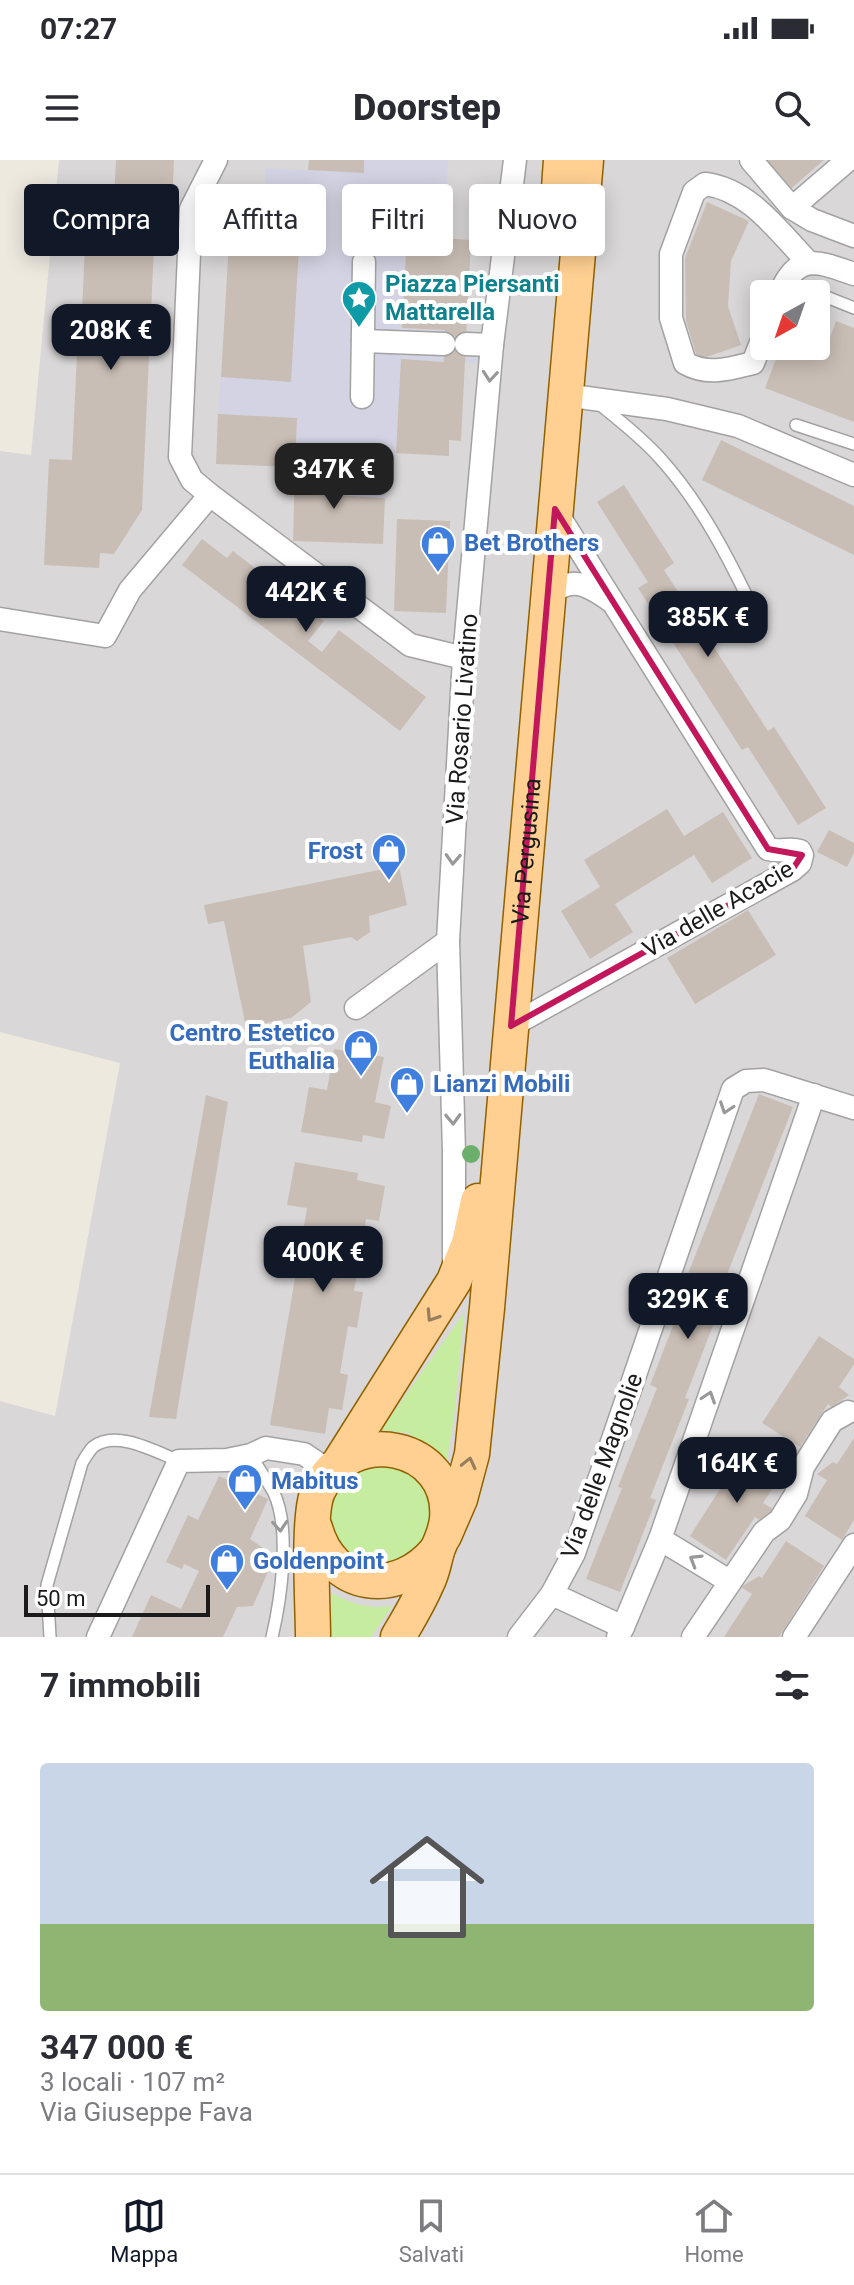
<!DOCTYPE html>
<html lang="it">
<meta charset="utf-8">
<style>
:root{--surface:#fff;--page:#f2f2f3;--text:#2b2b33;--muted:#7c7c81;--line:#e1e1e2;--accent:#111827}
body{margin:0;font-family:Roboto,sans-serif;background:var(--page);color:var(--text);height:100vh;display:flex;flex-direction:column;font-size:30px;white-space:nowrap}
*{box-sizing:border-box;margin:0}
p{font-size:26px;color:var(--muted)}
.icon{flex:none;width:44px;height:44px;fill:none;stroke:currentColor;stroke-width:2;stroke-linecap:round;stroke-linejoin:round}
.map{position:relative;height:1477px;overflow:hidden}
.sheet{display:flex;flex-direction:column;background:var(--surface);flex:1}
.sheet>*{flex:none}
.guide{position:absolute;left:24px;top:24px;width:806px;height:72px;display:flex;gap:16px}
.needle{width:52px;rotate:220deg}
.fabs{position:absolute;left:750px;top:120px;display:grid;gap:16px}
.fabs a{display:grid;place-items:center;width:80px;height:80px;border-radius:8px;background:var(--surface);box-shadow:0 4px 20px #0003;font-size:40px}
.scale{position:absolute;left:24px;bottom:20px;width:186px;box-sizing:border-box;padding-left:8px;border:4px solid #1b1b1b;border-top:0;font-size:22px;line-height:28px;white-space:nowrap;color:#1b1b1b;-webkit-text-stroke:6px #fff;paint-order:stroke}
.price{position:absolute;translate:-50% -68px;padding:0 18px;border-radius:16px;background:var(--accent);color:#fff;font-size:26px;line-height:52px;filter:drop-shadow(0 2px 4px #0008)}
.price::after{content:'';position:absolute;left:50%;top:48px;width:24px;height:18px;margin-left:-12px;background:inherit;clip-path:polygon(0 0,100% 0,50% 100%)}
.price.on{background:#222;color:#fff}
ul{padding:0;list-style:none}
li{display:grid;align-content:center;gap:16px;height:424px;padding:0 40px}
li+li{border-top:2px solid var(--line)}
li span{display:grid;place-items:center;height:248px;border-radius:8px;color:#555}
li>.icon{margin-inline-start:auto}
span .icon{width:144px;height:144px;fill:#fffc;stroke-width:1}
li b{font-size:34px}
h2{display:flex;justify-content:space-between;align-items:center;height:96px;padding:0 40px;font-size:34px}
.pill{padding:0 28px;border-radius:8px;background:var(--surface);box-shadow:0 4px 20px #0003;font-size:28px;line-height:72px}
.pill.on{background:var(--accent);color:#fff}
.status{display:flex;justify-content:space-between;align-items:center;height:56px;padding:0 40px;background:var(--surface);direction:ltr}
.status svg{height:22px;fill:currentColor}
header{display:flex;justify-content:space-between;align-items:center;height:104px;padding:0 40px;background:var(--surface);font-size:36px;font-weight:800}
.dock{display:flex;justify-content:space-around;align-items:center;height:112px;border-top:2px solid var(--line);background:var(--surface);font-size:22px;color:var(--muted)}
.dock a{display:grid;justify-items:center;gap:4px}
.dock .on{color:var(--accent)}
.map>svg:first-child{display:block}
.residential{fill:#d9d7d7;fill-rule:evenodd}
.grass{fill:#c6ed9f}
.plaza{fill:#d3d3e3}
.building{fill:#c9beb5}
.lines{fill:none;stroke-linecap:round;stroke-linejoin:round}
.lane-casing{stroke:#a2a2a2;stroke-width:14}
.street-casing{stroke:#a2a2a2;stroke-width:25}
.primary-casing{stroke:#916100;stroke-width:37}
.lane{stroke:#fff;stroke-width:11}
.street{stroke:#fff;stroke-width:22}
.primary{stroke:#ffd092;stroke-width:34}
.tree{fill:#6caf6c}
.oneway{stroke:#989898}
.oneway2{stroke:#987f5c}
.marked{fill:none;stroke:#c2185b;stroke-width:6;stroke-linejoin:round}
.labels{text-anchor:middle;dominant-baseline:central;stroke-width:8;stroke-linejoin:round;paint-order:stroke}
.culture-label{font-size:24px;font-weight:bold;fill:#0d838f;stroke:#fff;text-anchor:start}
.shop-label{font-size:24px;font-weight:bold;fill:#366cbe;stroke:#fff;text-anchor:start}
.street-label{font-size:24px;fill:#1b1b1b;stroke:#fff}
</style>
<div class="status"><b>07:27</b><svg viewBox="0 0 49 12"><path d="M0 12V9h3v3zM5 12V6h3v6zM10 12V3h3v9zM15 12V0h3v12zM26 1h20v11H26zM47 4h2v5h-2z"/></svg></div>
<header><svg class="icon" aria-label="menu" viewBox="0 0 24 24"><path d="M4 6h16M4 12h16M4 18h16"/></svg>Doorstep<svg class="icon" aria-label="search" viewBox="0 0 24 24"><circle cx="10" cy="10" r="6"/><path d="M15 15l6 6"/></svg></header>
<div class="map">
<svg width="854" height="1477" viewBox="0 0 854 1477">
<rect width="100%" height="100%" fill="#ede9df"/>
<!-- residential -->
<path class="residential" d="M59 0H854V1477H0V1241L55 1256 120 903 0 872V291L31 295ZM764 134H816V186H764Z"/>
<!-- grass -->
<g class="grass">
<path d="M464 1153 454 1257 447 1299 408 1273 381 1270Z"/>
<path d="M368 1304 398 1305 423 1323 434 1351 428 1381 393 1409 349 1400 327 1361 333 1331Z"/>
<path d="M332 1433C352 1445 369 1449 392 1446L371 1477H331Z"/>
</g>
<!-- plaza -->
<path class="plaza" d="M364 0H448L443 78 407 77 402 168 494 173 491 204 401 200 396 293 385 338 335 335 336 309 295 307 297 258 218 254 221 217 291 221 301 54 263 51 266 8 363 13Z"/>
<!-- building -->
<g class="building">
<path d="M116 0H174L171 65 155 64 142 350 114 394 100 393 99 408 44 405 49 299 72 300 77 194 112 196 113 177 81 175 87 39 114 40Z"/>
<path d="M309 0H364V13L308 10Z"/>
<path d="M760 0H824L787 32Z"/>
<path d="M707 42 749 61 731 101 728 146 741 185 698 200 686 161 685 98Z"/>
<path d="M231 49 301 54 291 222 221 217Z"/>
<path d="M407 76 471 80 461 281 449 280V296L396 293 401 199 444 202 445 170 402 168Z"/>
<path d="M836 161 854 168V262L765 228 781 186 822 200Z"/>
<path d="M218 254 297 258 295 307 216 304Z"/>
<path d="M721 280 854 346V395L702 320Z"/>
<path d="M295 307 336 309 335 335 385 338 383 384 293 381Z"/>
<path d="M624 325 674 403 664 410 768 571 774 567 826 648 798 665 748 587 742 590 638 428 648 422 597 342Z"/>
<path d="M397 359 450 361 446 453 394 451Z"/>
<path d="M202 379 227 398 233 391 324 461 308 481 322 492 339 470 426 537 400 571 182 405Z"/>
<path d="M667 649 684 676 723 652 752 698 712 723 694 695 615 744 633 772 590 799 561 751 600 727 584 700Z"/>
<path d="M829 670 854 683V693L847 707 817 692Z"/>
<path d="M399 706 407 745 369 756 370 772 357 781 351 777 303 786 311 842 291 858 246 867 224 761 208 764 204 745Z"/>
<path d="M748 750 776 795 695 844 667 798Z"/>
<path d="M334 889 384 897 375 942 391 946 384 979 363 975 362 982 301 972 309 927 327 930Z"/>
<path d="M759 934 793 947 717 1140 722 1142 685 1238 689 1239 650 1338 656 1340 620 1432 586 1419 622 1328 618 1327 657 1228 650 1225 687 1130 682 1129Z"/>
<path d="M206 935 228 942 176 1259 149 1257Z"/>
<path d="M295 1002 358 1013 357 1020 385 1026 379 1061 366 1059 354 1131 363 1132 357 1168 348 1166 340 1213 348 1215 342 1250 329 1248 325 1274 270 1265 307 1048 287 1045Z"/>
<path d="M819 1176 854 1199V1204L839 1227 849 1235 832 1247 828 1244 800 1287 762 1263Z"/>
<path d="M854 1278V1360L842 1380 805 1356 827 1320 817 1314 833 1302 837 1304Z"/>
<path d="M745 1290 782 1314 763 1343 775 1350 760 1360 755 1357 726 1400 690 1376Z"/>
<path d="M219 1316 268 1339 250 1379 263 1388 270 1407 253 1446 237 1447 223 1477H132L151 1435 181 1449 199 1411 184 1404 182 1409 166 1402 188 1355 198 1360Z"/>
<path d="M786 1381 824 1406 779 1477H724L752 1434 741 1427 759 1416 762 1418Z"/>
</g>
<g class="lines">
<!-- lane casing -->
<g class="lane-casing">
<g id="lane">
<path d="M819 134 854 148"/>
<path d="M598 243C619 260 641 277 659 297 701 343 729 399 756 455"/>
<path d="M796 265 854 284"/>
<path d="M251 1295C258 1308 267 1320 274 1333 291 1370 281 1439 272 1477"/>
<path d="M50 1477 47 1425 82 1303C85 1298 89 1291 93 1287 116 1269 156 1292 179 1301"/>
</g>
</g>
<!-- street casing -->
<g class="street-casing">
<g id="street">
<path d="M216 0 191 49 180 297 192 320 210 335 410 485 464 498"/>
<path d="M751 0 792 48 812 60 854 76"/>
<path d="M792 48 848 0"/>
<path d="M780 134C797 91 819 102 854 114"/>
<path d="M764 175 753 203C729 209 708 216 685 203L671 158V94L694 32 705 24C749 29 779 72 808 102"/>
<path d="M363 181 444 184"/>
<path d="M466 184 492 185"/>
<path d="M565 235 667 249 738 266 854 315"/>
<path d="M362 237 364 102"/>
<path d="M548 436C571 415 587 424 611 441"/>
<path d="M0 459 105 476 130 430 210 335"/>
<path d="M356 848 448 781"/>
<path d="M511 866 792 710 800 703 802 695 800 691C788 687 783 693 768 689L555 350"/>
<path d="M454 1104V992L448 781 464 498 492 185 515 0"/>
<path d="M660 1379 729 1421"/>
<path d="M623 1467 660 1379 814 935"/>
<path d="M98 1477 179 1301 227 1300 251 1295 266 1288 304 1294 329 1311"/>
<path d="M519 1477 552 1434"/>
<path d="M618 1477 623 1467 552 1434 574 1393 733 929 746 921 764 920 854 948"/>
<path d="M693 1477 764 1372 780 1360 796 1334 803 1307 832 1261 848 1252"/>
<path d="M794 1477 854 1385"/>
</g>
</g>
<!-- primary casing -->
<g class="primary-casing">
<g id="primary">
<path d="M556 71 561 0"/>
<path d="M341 1300 454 1121 469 1083 478 1041"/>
<path d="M315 1368C332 1430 398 1438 437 1390"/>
<path id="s1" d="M444 1376 460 1339 472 1294 487 1148 586 0"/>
<path d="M313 1477C313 1446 307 1355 318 1331 349 1262 454 1284 447 1359 446 1370 442 1379 438 1388 434 1400 433 1412 427 1423 419 1442 408 1460 398 1477"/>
</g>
</g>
<!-- lane -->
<use href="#lane" class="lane"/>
<!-- street -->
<use href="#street" class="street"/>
<!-- primary -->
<use href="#primary" class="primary"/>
</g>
<!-- trees -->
<circle class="tree" cx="471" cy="994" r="9"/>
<!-- one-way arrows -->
<defs><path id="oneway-chevron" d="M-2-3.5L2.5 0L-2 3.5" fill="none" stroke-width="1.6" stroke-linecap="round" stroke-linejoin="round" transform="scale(2)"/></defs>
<g class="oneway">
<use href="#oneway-chevron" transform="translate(490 216) rotate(95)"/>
<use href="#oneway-chevron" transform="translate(453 699) rotate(93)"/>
<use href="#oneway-chevron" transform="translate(726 948) rotate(109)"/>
<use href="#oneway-chevron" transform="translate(453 959) rotate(88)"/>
<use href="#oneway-chevron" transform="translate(709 1237) rotate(-71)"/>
<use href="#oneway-chevron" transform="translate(280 1366) rotate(86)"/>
<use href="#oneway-chevron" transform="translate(695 1400) rotate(-149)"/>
</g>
<g class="oneway2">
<use href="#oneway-chevron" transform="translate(432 1156) rotate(123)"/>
<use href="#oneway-chevron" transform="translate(469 1303) rotate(-77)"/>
</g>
<!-- marked area -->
<path class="marked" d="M555 349 768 689 802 695 792 710 511 866Z"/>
<!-- icons -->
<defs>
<g id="sight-pin" transform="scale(1.8)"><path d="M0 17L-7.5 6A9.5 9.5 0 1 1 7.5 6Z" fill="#0f9aa8" stroke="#fff"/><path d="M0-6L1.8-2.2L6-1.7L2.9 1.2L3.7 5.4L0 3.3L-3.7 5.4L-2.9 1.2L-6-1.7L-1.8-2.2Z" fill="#fff"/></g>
<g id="shop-pin" transform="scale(1.8)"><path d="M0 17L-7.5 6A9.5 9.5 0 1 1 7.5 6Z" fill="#3f7fe0" stroke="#fff"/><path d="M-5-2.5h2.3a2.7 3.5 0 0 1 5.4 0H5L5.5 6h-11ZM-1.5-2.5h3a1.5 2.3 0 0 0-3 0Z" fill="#fff"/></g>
</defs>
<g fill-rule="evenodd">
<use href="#sight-pin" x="359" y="138"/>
<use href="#shop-pin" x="438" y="383"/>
<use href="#shop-pin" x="389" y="691"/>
<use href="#shop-pin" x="361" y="887"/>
<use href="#shop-pin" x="407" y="924"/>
<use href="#shop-pin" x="245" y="1321"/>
<use href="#shop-pin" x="227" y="1401"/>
</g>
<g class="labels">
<!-- culture labels -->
<g class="culture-label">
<text x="385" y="124">Piazza Piersanti<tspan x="385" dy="28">Mattarella</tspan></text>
</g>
<!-- shop labels -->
<g class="shop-label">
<text x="464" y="383">Bet Brothers</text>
<text x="363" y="691" text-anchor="end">Frost</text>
<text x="335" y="873" text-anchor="end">Centro Estetico<tspan x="335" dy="28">Euthalia</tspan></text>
<text x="433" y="924">Lianzi Mobili</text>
<text x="271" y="1321">Mabitus</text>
<text x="253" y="1401">Goldenpoint</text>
</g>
<!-- street labels -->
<g class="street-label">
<text transform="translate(462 559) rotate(-86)">Via Rosario Livatino</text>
<text stroke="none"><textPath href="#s1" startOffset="692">Via Pergusina</textPath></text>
<text transform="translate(718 749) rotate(-30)">Via delle Acacie</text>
<text transform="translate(602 1306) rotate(-70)">Via delle Magnolie</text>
</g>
</g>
</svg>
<div class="fabs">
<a><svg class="needle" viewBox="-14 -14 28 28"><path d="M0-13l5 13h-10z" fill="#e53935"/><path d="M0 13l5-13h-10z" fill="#7c7c81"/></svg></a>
</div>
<div class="scale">50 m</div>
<b class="price" style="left:111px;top:212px">208K €</b>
<b class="price on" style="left:334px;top:351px">347K €</b>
<b class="price" style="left:306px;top:474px">442K €</b>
<b class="price" style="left:708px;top:499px">385K €</b>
<b class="price" style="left:323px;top:1134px">400K €</b>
<b class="price" style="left:688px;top:1181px">329K €</b>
<b class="price" style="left:737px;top:1345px">164K €</b>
<div class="guide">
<a class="pill on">Compra</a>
<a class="pill">Affitta</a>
<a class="pill">Filtri</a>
<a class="pill">Nuovo</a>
</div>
</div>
<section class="sheet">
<h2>7 immobili<svg class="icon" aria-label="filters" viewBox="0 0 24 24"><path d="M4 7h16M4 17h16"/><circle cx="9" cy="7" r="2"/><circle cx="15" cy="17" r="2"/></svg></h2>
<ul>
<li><span style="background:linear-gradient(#c9d6e8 65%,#8fb573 0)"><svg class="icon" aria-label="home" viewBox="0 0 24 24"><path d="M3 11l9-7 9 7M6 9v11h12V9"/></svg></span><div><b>347 000 €</b><p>3 locali · 107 m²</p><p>Via Giuseppe Fava</p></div></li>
</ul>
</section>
<nav class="dock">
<a class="on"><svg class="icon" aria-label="map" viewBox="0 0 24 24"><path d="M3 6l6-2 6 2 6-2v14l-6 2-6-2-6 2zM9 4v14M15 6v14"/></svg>Mappa</a>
<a><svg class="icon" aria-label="saved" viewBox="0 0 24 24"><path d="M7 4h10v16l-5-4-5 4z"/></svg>Salvati</a>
<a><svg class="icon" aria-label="home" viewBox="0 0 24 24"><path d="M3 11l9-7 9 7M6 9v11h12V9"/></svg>Home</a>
</nav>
